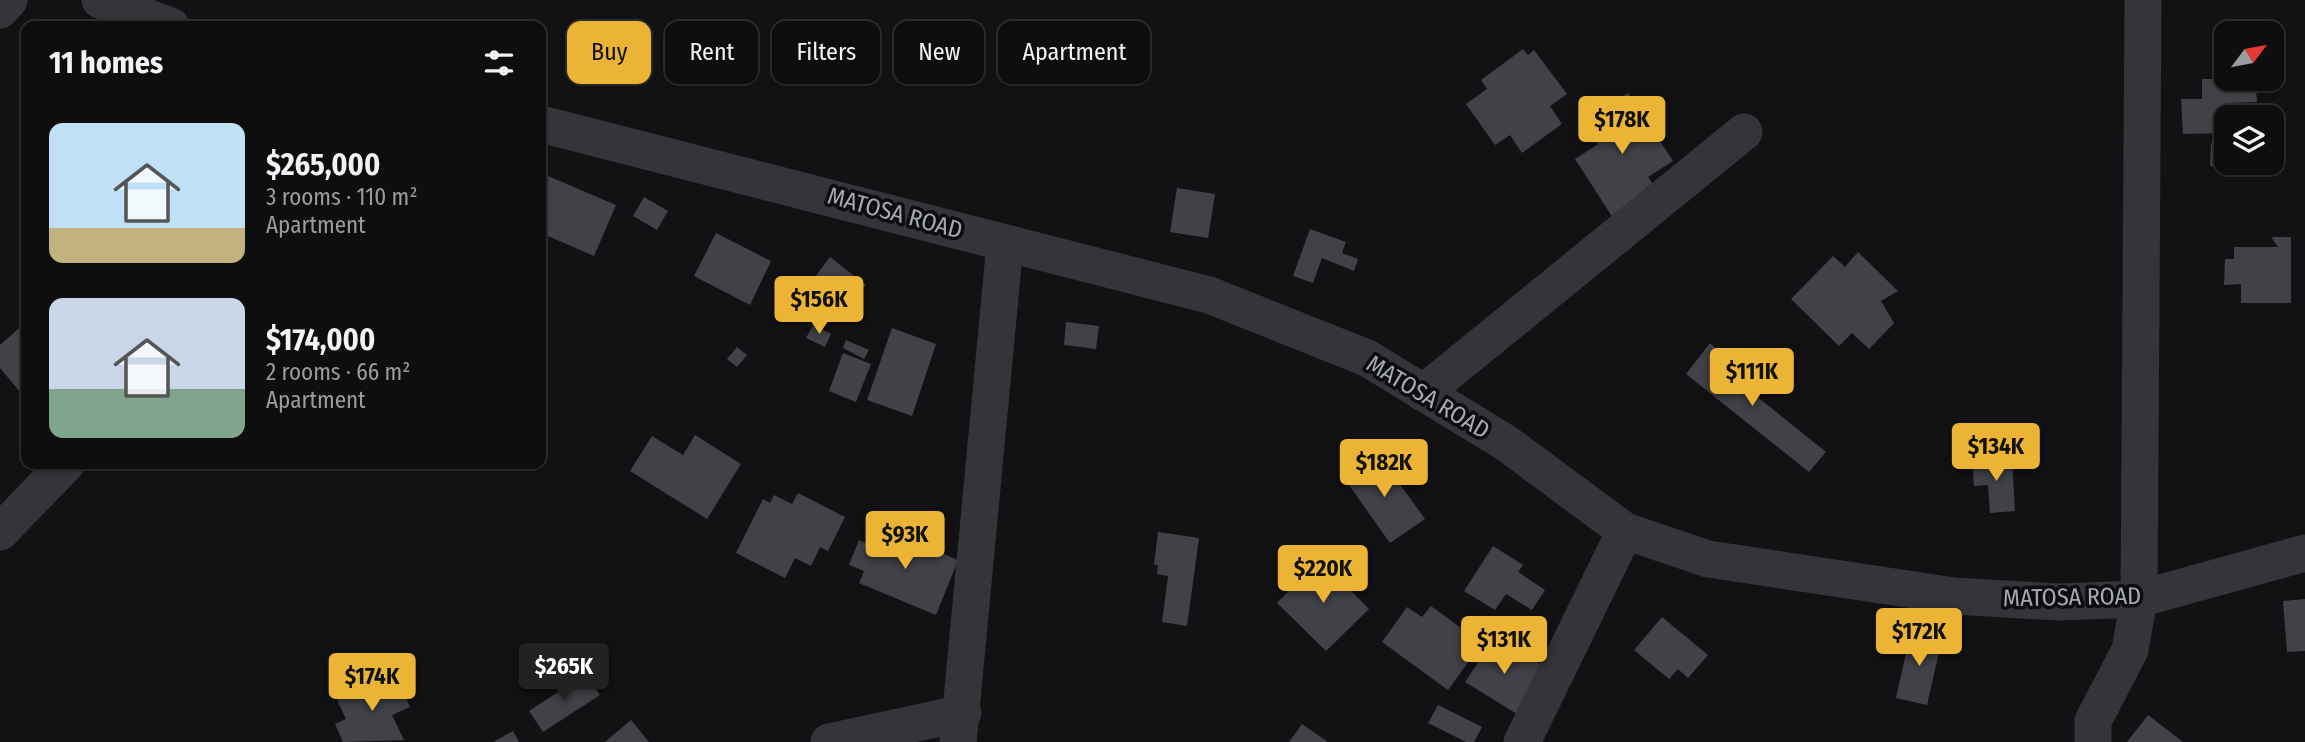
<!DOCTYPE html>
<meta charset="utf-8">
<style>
:root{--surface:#0e0e0f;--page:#171718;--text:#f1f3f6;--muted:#9b9c9e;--line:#2e2e2f;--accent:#ebb434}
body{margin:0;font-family:"Fira Sans Condensed",sans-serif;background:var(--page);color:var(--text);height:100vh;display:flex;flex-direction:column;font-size:26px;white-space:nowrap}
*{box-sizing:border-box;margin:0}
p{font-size:23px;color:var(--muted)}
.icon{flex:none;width:38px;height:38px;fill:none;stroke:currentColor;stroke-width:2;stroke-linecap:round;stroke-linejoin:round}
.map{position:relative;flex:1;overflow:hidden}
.drawer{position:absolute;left:21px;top:21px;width:525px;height:448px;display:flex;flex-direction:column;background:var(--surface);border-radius:14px;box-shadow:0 2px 5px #0004,0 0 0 2px var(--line)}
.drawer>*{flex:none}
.guide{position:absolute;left:567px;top:21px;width:665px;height:63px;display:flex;gap:14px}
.needle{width:46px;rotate:58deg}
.buttons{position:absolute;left:2214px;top:21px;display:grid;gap:14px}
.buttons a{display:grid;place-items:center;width:70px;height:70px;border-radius:14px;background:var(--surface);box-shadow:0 2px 5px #0004,0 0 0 2px var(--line);font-size:35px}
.price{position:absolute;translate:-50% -60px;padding:0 16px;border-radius:7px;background:var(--accent);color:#111;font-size:23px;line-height:46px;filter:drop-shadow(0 2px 4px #0008)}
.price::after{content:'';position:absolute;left:50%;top:42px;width:21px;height:16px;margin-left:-10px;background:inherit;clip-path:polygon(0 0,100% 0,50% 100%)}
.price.selected{background:#222;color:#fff}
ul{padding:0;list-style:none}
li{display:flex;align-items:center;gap:21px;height:175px;padding:0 28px}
li span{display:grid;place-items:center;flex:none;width:196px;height:140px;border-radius:14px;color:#555}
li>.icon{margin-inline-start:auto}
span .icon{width:84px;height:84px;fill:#fffc;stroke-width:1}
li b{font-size:30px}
h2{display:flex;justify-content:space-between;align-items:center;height:84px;padding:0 28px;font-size:30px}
.tag{padding:0 24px;border-radius:14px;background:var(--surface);box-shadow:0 2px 5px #0004,0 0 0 2px var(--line);font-size:24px;line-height:63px}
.tag.selected{background:var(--accent);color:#111}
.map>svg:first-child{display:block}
.building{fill:#414247}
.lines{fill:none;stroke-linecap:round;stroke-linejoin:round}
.minor{stroke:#343439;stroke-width:37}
.labels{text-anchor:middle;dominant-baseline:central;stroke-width:7;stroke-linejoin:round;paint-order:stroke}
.street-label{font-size:24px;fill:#a4a9b4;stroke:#0d0d0f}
</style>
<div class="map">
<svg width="2305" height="742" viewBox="0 0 2305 742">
<rect width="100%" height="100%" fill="#121214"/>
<!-- building -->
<g class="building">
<path d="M1523 49 1528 55 1534 50 1567 94 1550 106 1562 124 1522 153 1510 135 1495 145 1466 104 1487 89 1481 80Z"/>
<path d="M2202 79H2255L2257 102 2227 103 2226 133 2183 134 2181 99H2202Z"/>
<path d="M1628 93 1673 161 1648 177 1657 190 1613 218 1575 159 1598 144 1584 122Z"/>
<rect x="2237" y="109" width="33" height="8"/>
<path d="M2211 143 2226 144V163H2246L2244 167 2210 166Z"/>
<path d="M541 173 616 205 594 256 541 233Z"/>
<path d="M1177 188 1215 194 1208 238 1170 232Z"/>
<path d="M644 197 668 211 657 230 633 216Z"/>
<path d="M1310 229 1346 242 1342 253 1358 259 1354 271 1322 258 1313 283 1293 276Z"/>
<path d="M716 233 771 261 750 305 694 276Z"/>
<path d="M2271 237H2291V303H2241V284L2224 285 2225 259H2234V247H2278Z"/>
<path d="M1858 252 1898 291 1881 301 1894 323 1869 349 1852 333 1839 346 1791 299 1833 256 1845 267Z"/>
<path d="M830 257 866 285 839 320 803 293Z"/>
<path d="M26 322V399L0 368V345Z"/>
<path d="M1066 322 1099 326 1096 349 1064 345Z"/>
<path d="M813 325 831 334 825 347 806 338Z"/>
<path d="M892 328 936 344 912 416 867 400Z"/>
<path d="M846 340 869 350 864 359 843 348Z"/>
<path d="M1710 343 1736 365 1729 374 1826 452 1809 472 1686 374Z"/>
<path d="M737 347 747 355 737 367 727 359Z"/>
<path d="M843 353 871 364 856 402 829 391Z"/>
<path d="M695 435 741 464 707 519 630 471 652 436 683 455Z"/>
<path d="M1378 454 1425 519 1390 543 1344 478Z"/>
<path d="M2012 458 2015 511 1990 513 1988 485 1974 486 1972 461Z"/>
<path d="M798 493 845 517 828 551 820 547 811 566 795 558 785 578 736 553 763 499 770 503 774 495 792 504Z"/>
<path d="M888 530 958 560 936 615 859 583 864 571 849 565 859 540 880 549Z"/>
<path d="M1158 532 1199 538 1187 626 1162 622 1168 576 1157 574 1158 565H1154Z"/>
<path d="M1493 546 1523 565 1518 572 1545 590 1532 610 1506 594 1495 610 1464 591Z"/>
<path d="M1320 559 1369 609 1326 651 1277 603Z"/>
<path d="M2305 599V651L2287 652 2283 601Z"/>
<path d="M1431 606 1482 643 1448 690 1382 642 1407 607 1422 617Z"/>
<path d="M1662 617 1708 655 1688 678 1678 669 1669 679 1634 650Z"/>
<path d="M1911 631 1942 639 1927 705 1896 698Z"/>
<path d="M1493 640 1541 664 1517 714 1465 682Z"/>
<path d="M586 674 600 695 543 732 529 711Z"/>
<path d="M383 678 388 688 399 683 410 707 392 715 404 740 343 742 335 724 346 719 337 700Z"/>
<path d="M1438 705 1482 727 1474 742H1466L1428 723Z"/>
<path d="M2148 715 2183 742H2127Z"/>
<path d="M631 720 649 742H605Z"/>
<path d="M1302 724 1328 742H1289Z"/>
<path d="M513 731 519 742H493Z"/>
</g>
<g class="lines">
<!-- minor -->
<g class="minor">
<path d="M100 0 171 26"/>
<path d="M0 10 9 0"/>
<path d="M541 124 1209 295 1367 358 1506 443 1625 531 1708 559 1954 596 2058 602 2139 599 2305 553"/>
<path d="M1423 393 1744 132"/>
<path d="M0 532 66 464"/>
<path d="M829 742 963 713"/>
<path d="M958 742 1005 244"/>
<path d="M1522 742 1625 531"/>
<path d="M2093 742V721L2130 650 2139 599 2143 0"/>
</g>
</g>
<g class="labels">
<!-- street labels -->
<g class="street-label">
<text transform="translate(895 213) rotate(15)">MATOSA ROAD</text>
<text transform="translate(1428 397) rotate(31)">MATOSA ROAD</text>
<text transform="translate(2072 597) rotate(-1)">MATOSA ROAD</text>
</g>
</g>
</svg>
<div class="buttons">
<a><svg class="needle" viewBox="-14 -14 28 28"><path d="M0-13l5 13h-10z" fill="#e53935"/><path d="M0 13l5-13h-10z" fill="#9b9c9e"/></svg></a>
<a><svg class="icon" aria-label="layers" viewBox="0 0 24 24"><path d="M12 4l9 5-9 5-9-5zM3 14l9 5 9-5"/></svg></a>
</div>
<b class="price" style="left:1622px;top:156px">$178K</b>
<b class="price" style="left:819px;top:336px">$156K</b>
<b class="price" style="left:1752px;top:408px">$111K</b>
<b class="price" style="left:1996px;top:483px">$134K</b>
<b class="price" style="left:1384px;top:499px">$182K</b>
<b class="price" style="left:905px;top:571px">$93K</b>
<b class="price" style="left:1323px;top:605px">$220K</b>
<b class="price" style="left:1919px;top:668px">$172K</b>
<b class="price" style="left:1504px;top:676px">$131K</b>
<b class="price selected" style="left:564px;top:703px">$265K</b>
<b class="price" style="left:372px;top:713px">$174K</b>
<div class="guide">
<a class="tag selected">Buy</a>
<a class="tag">Rent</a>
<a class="tag">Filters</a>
<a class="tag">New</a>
<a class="tag">Apartment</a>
</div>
<section class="drawer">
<h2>11 homes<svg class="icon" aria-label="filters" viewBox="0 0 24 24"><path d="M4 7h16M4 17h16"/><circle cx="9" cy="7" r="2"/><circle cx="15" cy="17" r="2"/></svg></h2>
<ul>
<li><span style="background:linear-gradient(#bfe0f5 75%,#c2b280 0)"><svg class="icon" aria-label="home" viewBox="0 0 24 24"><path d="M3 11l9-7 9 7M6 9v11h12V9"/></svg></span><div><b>$265,000</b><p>3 rooms · 110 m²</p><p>Apartment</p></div></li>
<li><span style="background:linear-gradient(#c9d6e8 65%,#7fa58c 0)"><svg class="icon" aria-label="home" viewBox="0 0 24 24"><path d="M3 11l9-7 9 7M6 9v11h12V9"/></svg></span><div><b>$174,000</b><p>2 rooms · 66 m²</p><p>Apartment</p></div></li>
</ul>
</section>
</div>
